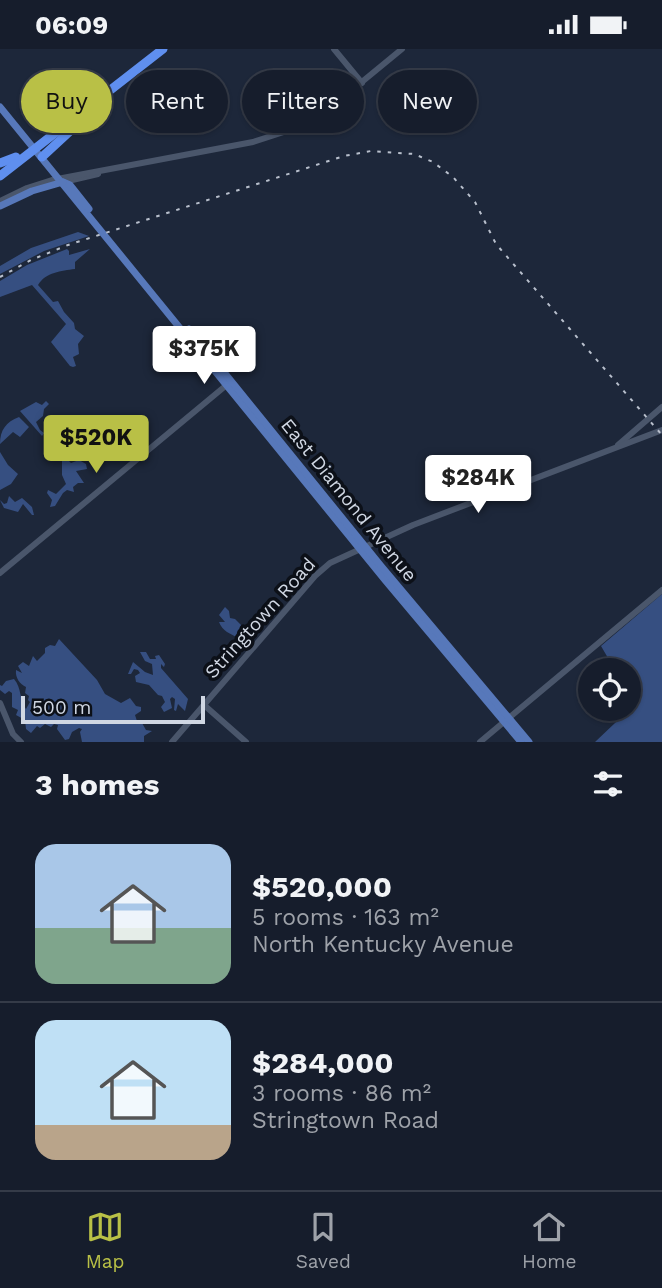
<!DOCTYPE html>
<meta charset="utf-8">
<style>
:root{--surface:#161d2c;--page:#232a38;--text:#f1f3f6;--muted:#9ea2a9;--line:#353b48;--accent:#b9c046}
body{margin:0;font-family:"Work Sans",sans-serif;background:var(--page);color:var(--text);height:100vh;display:flex;flex-direction:column;font-size:26px;white-space:nowrap}
*{box-sizing:border-box;margin:0}
p{font-size:23px;color:var(--muted)}
.icon{flex:none;width:38px;height:38px;fill:none;stroke:currentColor;stroke-width:2;stroke-linecap:round;stroke-linejoin:round}
.map{position:relative;height:693px;overflow:hidden}
.details{display:flex;flex-direction:column;background:var(--surface);flex:1}
.details>*{flex:none}
.banner{position:absolute;left:21px;top:21px;width:621px;height:63px;display:flex;gap:14px}
.controls{position:absolute;left:578px;top:609px;display:grid;gap:14px}
.controls a{display:grid;place-items:center;width:63px;height:63px;border-radius:50%;background:var(--surface);box-shadow:0 2px 5px #0004,0 0 0 2px var(--line);font-size:35px}
.scale{position:absolute;left:21px;bottom:18px;width:184px;box-sizing:border-box;padding-left:7px;border:4px solid #d0d7e3;border-top:0;font-size:19px;line-height:24px;white-space:nowrap;color:#d0d7e3;-webkit-text-stroke:5px #0c1018;paint-order:stroke}
.price{position:absolute;translate:-50% -60px;padding:0 16px;border-radius:7px;background:#fff;color:#222;font-size:23px;line-height:46px;filter:drop-shadow(0 2px 4px #0008)}
.price::after{content:'';position:absolute;left:50%;top:42px;width:21px;height:16px;margin-left:-10px;background:inherit;clip-path:polygon(0 0,100% 0,50% 100%)}
.price.current{background:var(--accent);color:#111}
ul{padding:0;list-style:none}
li{display:flex;align-items:center;gap:21px;height:175px;padding:0 35px}
li+li{border-top:2px solid var(--line)}
li span{display:grid;place-items:center;flex:none;width:196px;height:140px;border-radius:21px;color:#555}
li>.icon{margin-inline-start:auto}
span .icon{width:84px;height:84px;fill:#fffc;stroke-width:1}
li b{font-size:30px}
h2{display:flex;justify-content:space-between;align-items:center;height:84px;padding:0 35px;font-size:30px}
.chip{padding:0 24px;border-radius:32px;background:var(--surface);box-shadow:0 2px 5px #0004,0 0 0 2px var(--line);font-size:24px;line-height:63px}
.chip.current{background:var(--accent);color:#111}
.status{display:flex;justify-content:space-between;align-items:center;height:49px;padding:0 35px;background:var(--surface);direction:ltr}
.status svg{height:19px;fill:currentColor}
.menu{display:flex;justify-content:space-around;align-items:center;height:98px;border-top:2px solid var(--line);background:var(--surface);font-size:19px;color:var(--muted)}
.menu a{display:grid;justify-items:center;gap:4px}
.menu .current{color:var(--accent)}
.map>svg:first-child{display:block}
.green{fill:#364f81}
.lines{fill:none;stroke-linecap:round;stroke-linejoin:round}
.secondary{stroke:#4a566b;stroke-width:6}
.primary{stroke:#5778ba;stroke-width:7}
.highway{stroke:#5f8fef;stroke-width:9}
.rail{stroke:#b9c0cd;stroke-width:2;stroke-dasharray:3.5 7;stroke-linecap:butt}
.labels{text-anchor:middle;dominant-baseline:central;stroke-width:7;stroke-linejoin:round;paint-order:stroke}
.street-label{font-size:19px;fill:#d0d7e3;stroke:#0c1018}
</style>
<div class="status"><b>06:09</b><svg viewBox="0 0 49 12"><path d="M0 12V9h3v3zM5 12V6h3v6zM10 12V3h3v9zM15 12V0h3v12zM26 1h20v11H26zM47 4h2v5h-2z"/></svg></div>
<div class="map">
<svg width="662" height="693" viewBox="0 0 662 693">
<rect width="100%" height="100%" fill="#1d273a"/>
<!-- green -->
<g class="green">
<path d="M78 183 89 187 44 202 0 225V217L31 199Z"/>
<path d="M67 200 69 202V206L90 200 75 213V220C61 222 46 223 38 236L53 253 58 252 64 263 74 274 75 280 84 287 78 295 79 305 73 308 76 317 73 318 70 317 51 293 66 275 32 236 0 248V232L27 216Z"/>
<path d="M36 353 42 356 46 352 49 355 44 360 43 367 36 373 40 381 44 384 42 387 20 362Z"/>
<path d="M19 368 29 378 20 388 13 383 0 395C0 381 6 373 19 368Z"/>
<path d="M0 403 8 416 18 425 11 435 0 441Z"/>
<path d="M62 405 71 414 79 411 86 415 87 420 76 422 84 434H78L73 438 74 443 67 441 63 444 55 457 50 458 52 451 47 444 48 441 56 445 66 435 62 426Z"/>
<path d="M9 447 15 453 22 449 32 458 34 466H32L23 455 18 463 4 459 0 451 4 455 7 454Z"/>
<path d="M662 545V693H595L634 656V650L628 640V621H615L601 597Z"/>
<path d="M225 558 229 562 230 569 235 570 243 578 238 589C231 585 222 582 219 573H225L219 566Z"/>
<path d="M59 590 97 631 105 645 121 654 130 649 136 657 141 658V662L135 666 138 675 142 674 146 681 152 682 144 687V693H82L80 683 82 680 79 679 72 683 69 690 65 691 57 680 58 676 54 675 51 678 45 675 40 679 37 677 31 684 26 680 25 671 16 666 18 661 12 658V644L9 642 5 645 0 641V636L2 637 6 632 14 630C22 639 19 651 26 660L30 653 28 651 29 647 25 644 26 638C20 635 15 629 16 621L22 624 18 617 23 613 29 617 33 607 37 612 45 604V599L50 596 55 597Z"/>
<path d="M140 603H146L150 610H156L155 607 159 606 165 615 164 618 161 615V619L188 650 185 662 178 655 176 662 174 661 175 650 172 648 170 650 172 659 164 663 161 658 165 653 162 647 158 646 149 636 136 633 135 627 140 624 138 621 134 620 131 625H128L133 613 145 623 153 626 152 615 145 612Z"/>
</g>
<g class="lines">
<!-- secondary -->
<g class="secondary">
<path d="M334 0 362 34"/>
<path d="M68 132 98 125"/>
<path d="M0 152 27 139 52 131 253 93 290 81 335 55 402 0"/>
<path d="M618 396 662 358"/>
<path d="M0 524 229 334"/>
<path d="M0 654 13 685 21 693"/>
<path d="M204 656 246 693"/>
<path d="M172 693 315 527 330 514 413 476 662 381"/>
<path d="M480 693 662 541"/>
</g>
<!-- primary -->
<g class="primary">
<path d="M0 58 385 531 521 693"/>
<path d="M63 133 70 136 89 160"/>
<path d="M0 157 32 142 63 133"/>
<path d="M189 280 381 517 529 693"/>
</g>
<!-- highway -->
<g class="highway">
<path d="M42 108 95 59"/>
<path d="M0 114 16 108"/>
<path d="M0 127 163 0"/>
</g>
<!-- rail -->
<path class="rail" d="M0 228 31 211 68 196 344 107 371 102 414 105 433 113 453 128 475 153 496 195 662 386"/>
</g>
<g class="labels">
<!-- street labels -->
<g class="street-label">
<text transform="translate(349 451) rotate(51)">East Diamond Avenue</text>
<text transform="translate(260 569) rotate(-48)">Stringtown Road</text>
</g>
</g>
</svg>
<div class="controls">
<a><svg class="icon" aria-label="locate" viewBox="0 0 24 24"><circle cx="12" cy="12" r="6"/><path d="M12 2v4M12 18v4M2 12h4M18 12h4"/></svg></a>
</div>
<div class="scale">500 m</div>
<b class="price" style="left:204px;top:337px">$375K</b>
<b class="price current" style="left:96px;top:426px">$520K</b>
<b class="price" style="left:478px;top:466px">$284K</b>
<div class="banner">
<a class="chip current">Buy</a>
<a class="chip">Rent</a>
<a class="chip">Filters</a>
<a class="chip">New</a>
</div>
</div>
<section class="details">
<h2>3 homes<svg class="icon" aria-label="filters" viewBox="0 0 24 24"><path d="M4 7h16M4 17h16"/><circle cx="9" cy="7" r="2"/><circle cx="15" cy="17" r="2"/></svg></h2>
<ul>
<li><span style="background:linear-gradient(#a9c7e8 60%,#7fa58c 0)"><svg class="icon" aria-label="home" viewBox="0 0 24 24"><path d="M3 11l9-7 9 7M6 9v11h12V9"/></svg></span><div><b>$520,000</b><p>5 rooms · 163 m²</p><p>North Kentucky Avenue</p></div></li>
<li><span style="background:linear-gradient(#bfe0f5 75%,#b9a48a 0)"><svg class="icon" aria-label="home" viewBox="0 0 24 24"><path d="M3 11l9-7 9 7M6 9v11h12V9"/></svg></span><div><b>$284,000</b><p>3 rooms · 86 m²</p><p>Stringtown Road</p></div></li>
</ul>
</section>
<nav class="menu">
<a class="current"><svg class="icon" aria-label="map" viewBox="0 0 24 24"><path d="M3 6l6-2 6 2 6-2v14l-6 2-6-2-6 2zM9 4v14M15 6v14"/></svg>Map</a>
<a><svg class="icon" aria-label="saved" viewBox="0 0 24 24"><path d="M7 4h10v16l-5-4-5 4z"/></svg>Saved</a>
<a><svg class="icon" aria-label="home" viewBox="0 0 24 24"><path d="M3 11l9-7 9 7M6 9v11h12V9"/></svg>Home</a>
</nav>
